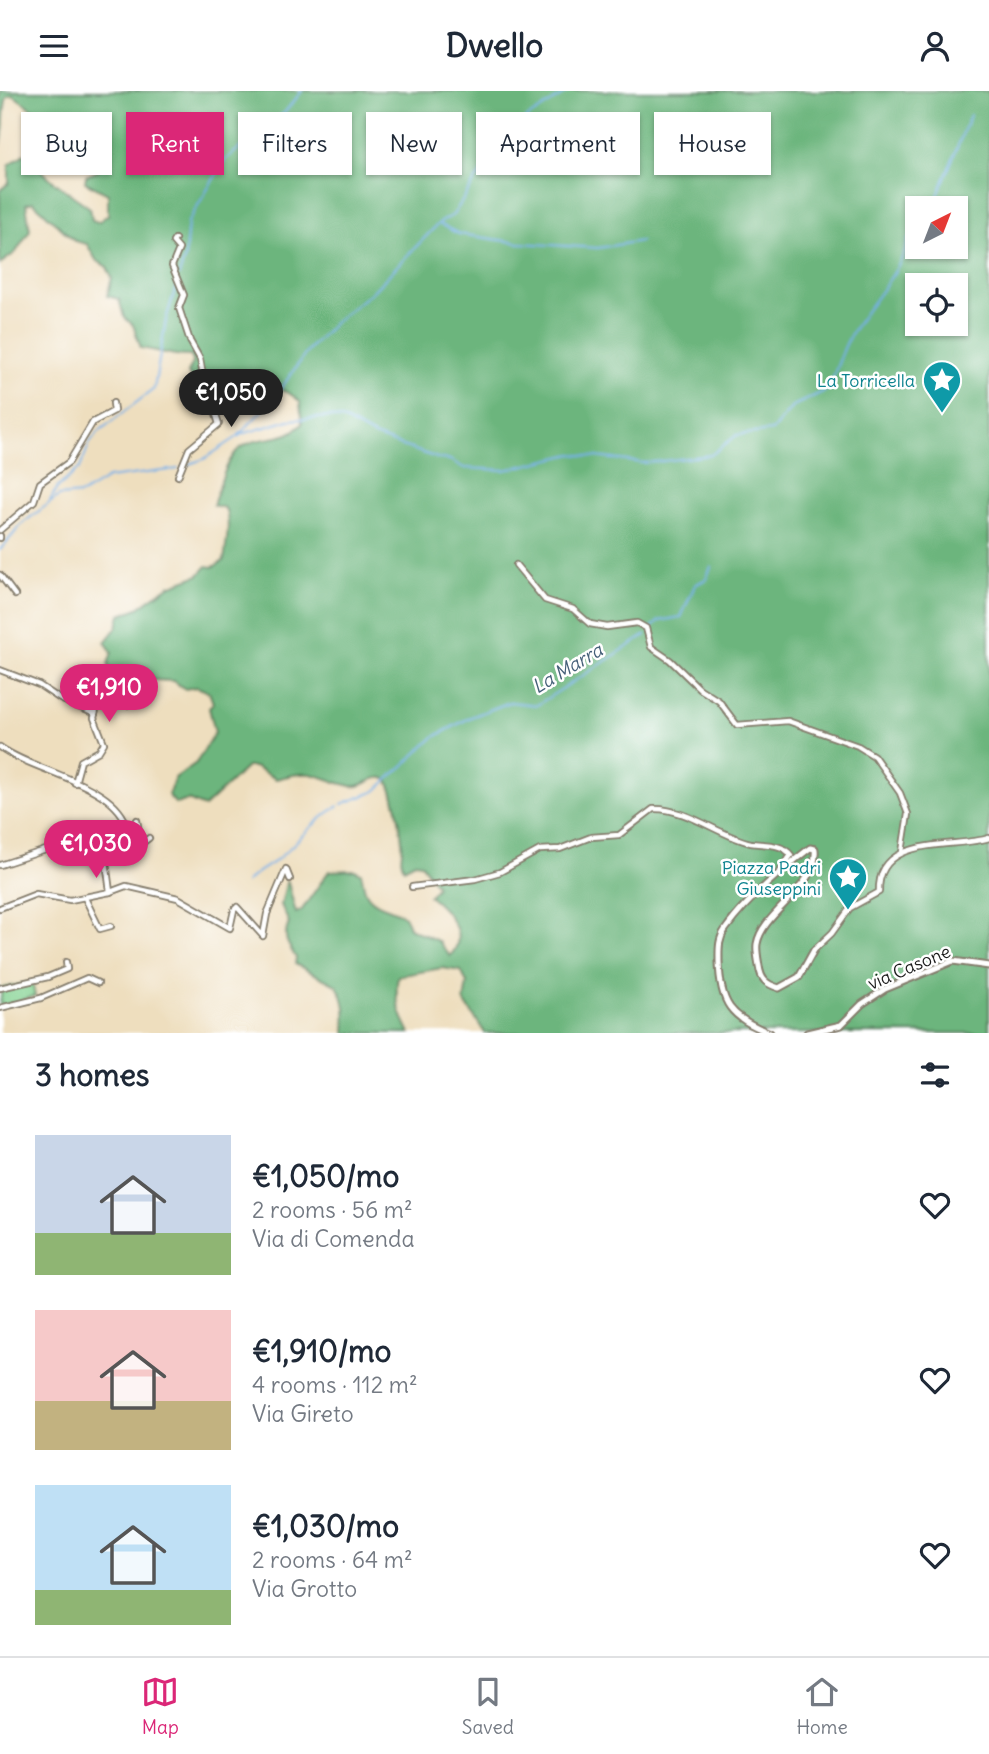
<!DOCTYPE html>
<meta charset="utf-8">
<style>
:root{--surface:#fff;--page:#f6f6f7;--text:#1f2937;--muted:#747a83;--line:#e0e1e3;--accent:#db2777}
body{margin:0;font-family:Delius,sans-serif;background:var(--page);color:var(--text);height:100vh;display:flex;flex-direction:column;font-size:26px;white-space:nowrap}
*{box-sizing:border-box;margin:0}
p{font-size:23px;color:var(--muted)}
.icon{flex:none;width:38px;height:38px;fill:none;stroke:currentColor;stroke-width:2;stroke-linecap:round;stroke-linejoin:round}
.map{position:relative;height:942px;overflow:hidden}
.drawer{display:flex;flex-direction:column;background:var(--surface);flex:1}
.drawer>*{flex:none}
.guide{position:absolute;left:21px;top:21px;width:948px;height:63px;display:flex;gap:14px}
.needle{width:46px;rotate:42deg}
.tools{position:absolute;left:905px;top:105px;display:grid;gap:14px}
.tools a{display:grid;place-items:center;width:63px;height:63px;border-radius:0px;background:var(--surface);box-shadow:0 2px 5px #0004;font-size:35px}
.price{position:absolute;translate:-50% -60px;padding:0 16px;border-radius:24px;background:var(--accent);color:#fff;font-size:23px;line-height:46px;filter:drop-shadow(0 2px 4px #0008)}
.price::after{content:'';position:absolute;left:50%;top:42px;width:21px;height:16px;margin-left:-10px;background:inherit;clip-path:polygon(0 0,100% 0,50% 100%)}
.price.on{background:#222;color:#fff}
ul{padding:0;list-style:none}
li{display:flex;align-items:center;gap:21px;height:175px;padding:0 35px}
li span{display:grid;place-items:center;flex:none;width:196px;height:140px;border-radius:0px;color:#555}
li>.icon{margin-inline-start:auto}
span .icon{width:84px;height:84px;fill:#fffc;stroke-width:1}
li b{font-size:30px}
h2{display:flex;justify-content:space-between;align-items:center;height:84px;padding:0 35px;font-size:30px}
.tag{padding:0 24px;border-radius:0px;background:var(--surface);box-shadow:0 2px 5px #0004;font-size:24px;line-height:63px}
.tag.on{background:var(--accent);color:#fff}
header{display:flex;justify-content:space-between;align-items:center;height:91px;padding:0 35px;background:var(--surface);font-size:32px;font-weight:800}
.dock{display:flex;justify-content:space-around;align-items:center;height:98px;border-top:2px solid var(--line);background:var(--surface);font-size:19px;color:var(--muted)}
.dock a{display:grid;justify-items:center;gap:4px}
.dock .on{color:var(--accent)}
.map>svg:first-child{display:block}
.green{fill:#85d393;stroke:#507858;stroke-width:2}
.forest{fill:#6cb57d;stroke:#44684c;stroke-width:2;fill-rule:evenodd}
.lines{fill:none;stroke-linecap:round;stroke-linejoin:round}
.stream{stroke:#77b1e8;stroke-width:2}
.minor-casing{stroke:#857d6d;stroke-width:8}
.tertiary-casing{stroke:#857d6d;stroke-width:9}
.minor{stroke:#fff;stroke-width:4.5}
.tertiary{stroke:#fff;stroke-width:5}
.labels{text-anchor:middle;dominant-baseline:central;stroke-width:5;stroke-linejoin:round;paint-order:stroke}
.culture-label{font-size:18px;fill:#0d838f;stroke:#fff;text-anchor:end}
.street-label{font-size:18px;fill:#1c1c1c;stroke:#fff}
.water-label{font-size:19px;font-style:italic;fill:#455f78;stroke:#fff}
</style>
<header><svg class="icon" aria-label="menu" viewBox="0 0 24 24"><path d="M4 6h16M4 12h16M4 18h16"/></svg>Dwello<svg class="icon" aria-label="person" viewBox="0 0 24 24"><circle cx="12" cy="8" r="4"/><path d="M4 21q1-7 8-7t8 7"/></svg></header>
<div class="map">
<svg width="989" height="942" viewBox="0 0 989 942">
<rect width="100%" height="100%" fill="#fff"/>
<filter id="ink" filterUnits="userSpaceOnUse"><feTurbulence type="fractalNoise" baseFrequency=".0143" numOctaves="2"/><feDisplacementMap in="SourceGraphic" scale="14" xChannelSelector="R" yChannelSelector="G"/><feConvolveMatrix kernelMatrix="1 2 1 2 8 2 1 2 1" color-interpolation-filters="sRGB"/></filter>
<filter id="wash" filterUnits="userSpaceOnUse"><feTurbulence type="fractalNoise" baseFrequency=".00686" numOctaves="4" result="noise"/><feDisplacementMap in="SourceGraphic" scale="28" xChannelSelector="R" yChannelSelector="G"/><feGaussianBlur stdDeviation="1.57" result="paint"/><feColorMatrix in="noise" values="0 0 0 0 0 0 0 0 0 0 0 0 0 0 0 0 0 1.4 0 .05"/><feComposite in="paint" operator="in"/></filter>
<g filter="url(#wash)">
<rect width="100%" height="100%" fill="#eedebe"/>
<!-- green -->
<path class="green" d="M32 891 35 905 0 915 2 897Z"/>
<!-- forest -->
<path class="forest" d="M0 0H989V942H485L464 910 467 892 461 880 442 877 398 885C394 908 399 921 410 942H345C346 924 347 909 336 894L295 873 296 867C288 853 282 848 289 832L281 814 287 788 296 822 301 820 329 780 355 779 361 782C364 792 363 801 371 808 383 820 406 816 409 837L438 850 450 865C470 844 447 819 429 805L437 795 421 772 415 771 404 777C398 766 404 761 402 750 400 730 396 708 388 689 374 681 365 698 351 695 313 687 319 676 276 688L254 676H247L204 716 188 709 176 713 168 704 175 687 196 672 215 641 209 617 213 612 209 601 197 596 185 598 173 590 154 589 146 579 117 588 112 585 108 573 112 561 105 551 117 536 120 524 138 517 169 495 199 484 207 475 213 476 224 470C226 452 231 433 225 417L213 414C219 398 226 366 242 356 261 343 285 352 302 333L300 311C287 294 241 291 220 281L214 285 217 303 213 308 200 303 188 282 193 271 191 265C173 266 160 260 141 257L133 234 124 226 119 208 107 205 112 187 107 176 96 169 87 153 75 150 33 111 26 113 30 139 16 161 0 173V99L9 92V74L24 63 53 90 90 117 92 129 98 131 108 124V103L85 91 86 85 98 80 103 69 96 58 110 48 106 43 77 32 65 36 52 32 13 4 7 6C2 22 6 40 0 56ZM917 117H956V156H917ZM917 194H956V233H917Z"/>
<g class="lines">
<!-- stream -->
<g class="stream">
<path d="M933 117 970 24"/>
<path d="M439 133 459 143 520 152 598 157 641 150"/>
<path d="M179 184 185 166 188 131 225 69 285 21 302 0"/>
<path d="M238 345 275 306 308 259 338 228 372 201 439 132 453 124 493 63 527 27 569 0"/>
<path d="M183 375 204 368 242 343 289 329 330 326 345 329 374 345 440 368 450 369 464 377 505 379 572 363 644 372 663 370 711 364 737 344 772 340 793 315 829 298C836 278 842 259 852 241 869 212 902 181 909 147L917 141"/>
<path d="M50 410 57 397 80 377 90 351 98 341 154 298 166 229 177 192"/>
<path d="M0 459 23 432 59 405 82 403 108 387 178 378"/>
<path d="M649 539 659 530 681 526 695 494 706 488 711 476"/>
<path d="M342 713 376 700 434 646 471 626 510 611 537 614 646 544"/>
<path d="M246 792C256 779 269 776 280 766 300 748 315 729 338 715"/>
</g>
</g>
</g>
<g filter="url(#ink)">
<g class="lines">
<!-- minor casing -->
<g class="minor-casing">
<g id="minor">
<path d="M175 148 173 151 179 158 172 175 184 204 179 217 190 250 200 268 206 301 213 314"/>
<path d="M178 385 189 358 219 333 213 314 224 297 259 300"/>
<path d="M0 439 34 410 40 392 69 371 93 331 114 320 113 312"/>
<path d="M0 445V447"/>
<path d="M516 474 545 509 573 518 590 533 607 536 637 532 646 537 651 556 670 569 700 598 719 610 737 634 788 630 858 655 874 665 900 702 908 723 902 761"/>
<path d="M0 484 15 504"/>
<path d="M0 579 39 594 60 608 95 623"/>
<path d="M0 656C34 681 110 691 126 732L121 743 114 747 58 755 0 774"/>
<path d="M75 692 81 670 99 660 104 652 94 627 98 612 117 610 127 614 130 611 121 595 126 593 135 602 136 592"/>
<path d="M114 747 118 754 127 747 137 729 141 753 149 747"/>
<path d="M412 796 475 788 500 781 540 759 560 758 591 746 619 744 653 718C688 717 719 745 751 752 765 754 782 752 791 764L782 777"/>
<path d="M110 801 126 795 178 807 230 837 234 819 237 816 263 845 267 823 286 778 290 788"/>
<path d="M85 807 100 838 111 835"/>
<path d="M0 817 36 803 70 809 110 801 106 770 118 754"/>
<path d="M814 859 832 842 850 817 879 801C877 743 955 758 989 747"/>
<path d="M0 897 48 886 67 878 66 871"/>
<path d="M0 917 41 907 87 887 98 892"/>
</g>
</g>
<!-- tertiary casing -->
<g class="tertiary-casing">
<g id="tertiary">
<path d="M770 942C730 926 720 913 719 870 719 859 718 849 725 839 747 808 780 780 810 757L815 758C819 796 762 821 757 853 756 860 758 868 759 875 761 889 766 893 779 897L799 886 814 859"/>
<path d="M807 942 841 934 862 913 885 898 953 870 989 875"/>
</g>
</g>
<!-- minor -->
<use href="#minor" class="minor"/>
<!-- tertiary -->
<use href="#tertiary" class="tertiary"/>
</g>
</g>
<!-- icons -->
<defs>
<g id="sight-pin" transform="scale(2.0125)"><path d="M0 17L-7.5 6A9.5 9.5 0 1 1 7.5 6Z" fill="#0f9aa8" stroke="#fff"/><path d="M0-6L1.8-2.2L6-1.7L2.9 1.2L3.7 5.4L0 3.3L-3.7 5.4L-2.9 1.2L-6-1.7L-1.8-2.2Z" fill="#fff"/></g>
</defs>
<g fill-rule="evenodd">
<use href="#sight-pin" x="942" y="289"/>
<use href="#sight-pin" x="848" y="786"/>
</g>
<g class="labels">
<!-- culture labels -->
<g class="culture-label">
<text x="915" y="289">La Torricella</text>
<text x="821" y="776">Piazza Padri<tspan x="821" dy="21">Giuseppini</tspan></text>
</g>
<!-- street labels -->
<g class="street-label">
<text transform="translate(909 876) rotate(-23)">via Casone</text>
</g>
<!-- water labels -->
<g class="water-label">
<text transform="translate(567 577) rotate(-31)">La Marra</text>
</g>
</g>
</svg>
<div class="tools">
<a><svg class="needle" viewBox="-14 -14 28 28"><path d="M0-13l5 13h-10z" fill="#e53935"/><path d="M0 13l5-13h-10z" fill="#747a83"/></svg></a>
<a><svg class="icon" aria-label="locate" viewBox="0 0 24 24"><circle cx="12" cy="12" r="6"/><path d="M12 2v4M12 18v4M2 12h4M18 12h4"/></svg></a>
</div>
<b class="price on" style="left:231px;top:338px">€1,050</b>
<b class="price" style="left:109px;top:633px">€1,910</b>
<b class="price" style="left:96px;top:789px">€1,030</b>
<div class="guide">
<a class="tag">Buy</a>
<a class="tag on">Rent</a>
<a class="tag">Filters</a>
<a class="tag">New</a>
<a class="tag">Apartment</a>
<a class="tag">House</a>
</div>
</div>
<section class="drawer">
<h2>3 homes<svg class="icon" aria-label="filters" viewBox="0 0 24 24"><path d="M4 7h16M4 17h16"/><circle cx="9" cy="7" r="2"/><circle cx="15" cy="17" r="2"/></svg></h2>
<ul>
<li><span style="background:linear-gradient(#c9d6e8 70%,#8fb573 0)"><svg class="icon" aria-label="home" viewBox="0 0 24 24"><path d="M3 11l9-7 9 7M6 9v11h12V9"/></svg></span><div><b>€1,050/mo</b><p>2 rooms · 56 m²</p><p>Via di Comenda</p></div><svg class="icon" aria-label="heart" viewBox="0 0 24 24"><path d="M12 20l-8-8c-3-5 5-10 8-4 3-6 11-1 8 4z"/></svg></li>
<li><span style="background:linear-gradient(#f6c9c9 65%,#c2b280 0)"><svg class="icon" aria-label="home" viewBox="0 0 24 24"><path d="M3 11l9-7 9 7M6 9v11h12V9"/></svg></span><div><b>€1,910/mo</b><p>4 rooms · 112 m²</p><p>Via Gireto</p></div><svg class="icon" aria-label="heart" viewBox="0 0 24 24"><path d="M12 20l-8-8c-3-5 5-10 8-4 3-6 11-1 8 4z"/></svg></li>
<li><span style="background:linear-gradient(#bfe0f5 75%,#8fb573 0)"><svg class="icon" aria-label="home" viewBox="0 0 24 24"><path d="M3 11l9-7 9 7M6 9v11h12V9"/></svg></span><div><b>€1,030/mo</b><p>2 rooms · 64 m²</p><p>Via Grotto</p></div><svg class="icon" aria-label="heart" viewBox="0 0 24 24"><path d="M12 20l-8-8c-3-5 5-10 8-4 3-6 11-1 8 4z"/></svg></li>
</ul>
</section>
<nav class="dock">
<a class="on"><svg class="icon" aria-label="map" viewBox="0 0 24 24"><path d="M3 6l6-2 6 2 6-2v14l-6 2-6-2-6 2zM9 4v14M15 6v14"/></svg>Map</a>
<a><svg class="icon" aria-label="saved" viewBox="0 0 24 24"><path d="M7 4h10v16l-5-4-5 4z"/></svg>Saved</a>
<a><svg class="icon" aria-label="home" viewBox="0 0 24 24"><path d="M3 11l9-7 9 7M6 9v11h12V9"/></svg>Home</a>
</nav>
